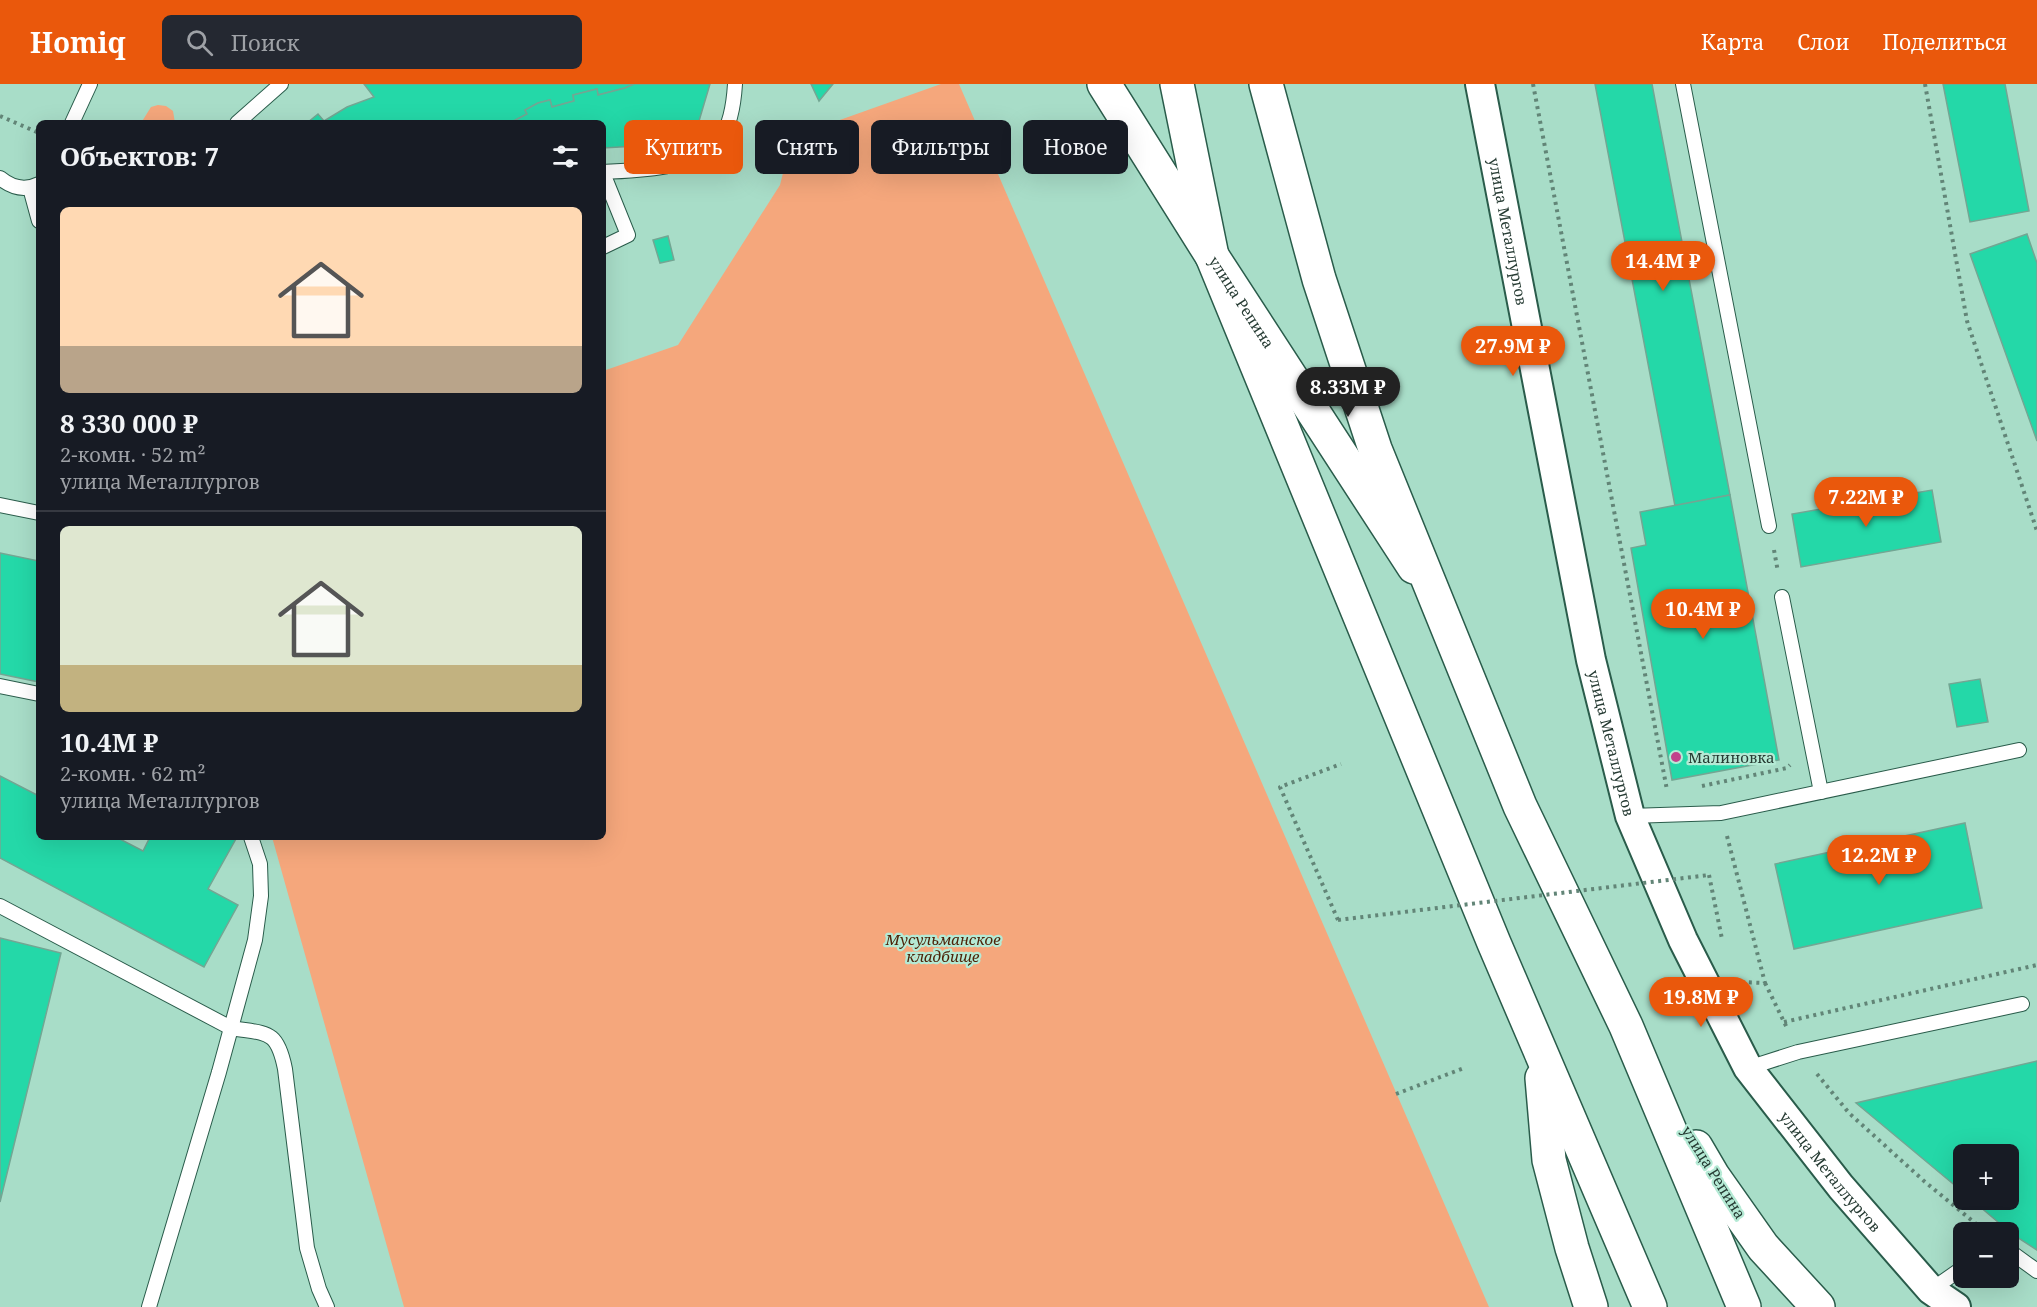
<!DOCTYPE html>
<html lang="ru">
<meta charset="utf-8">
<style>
:root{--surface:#171b24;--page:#242831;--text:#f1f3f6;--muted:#9ea1a6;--line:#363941;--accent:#ea580c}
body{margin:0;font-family:"Noto Serif",serif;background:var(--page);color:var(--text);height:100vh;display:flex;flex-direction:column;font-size:22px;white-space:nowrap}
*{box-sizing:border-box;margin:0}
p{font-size:20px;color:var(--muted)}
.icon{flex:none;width:33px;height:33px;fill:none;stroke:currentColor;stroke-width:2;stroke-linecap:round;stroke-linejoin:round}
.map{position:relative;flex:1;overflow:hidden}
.drawer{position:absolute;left:36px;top:36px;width:570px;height:720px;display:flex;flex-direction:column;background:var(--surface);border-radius:9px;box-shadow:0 6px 24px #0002}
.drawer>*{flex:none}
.guide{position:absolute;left:624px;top:36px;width:570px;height:54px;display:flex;gap:12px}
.fabs{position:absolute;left:1953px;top:1060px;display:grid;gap:12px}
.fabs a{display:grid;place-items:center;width:66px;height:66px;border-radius:9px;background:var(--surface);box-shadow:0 6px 24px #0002;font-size:30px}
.price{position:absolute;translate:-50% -51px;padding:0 14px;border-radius:21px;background:var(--accent);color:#fff;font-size:20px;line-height:39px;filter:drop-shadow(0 2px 3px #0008)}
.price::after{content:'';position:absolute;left:50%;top:36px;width:18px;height:14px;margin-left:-9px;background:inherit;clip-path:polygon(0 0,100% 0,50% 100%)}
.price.selected{background:#222;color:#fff}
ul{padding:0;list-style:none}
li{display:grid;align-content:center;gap:12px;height:318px;padding:0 24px}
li+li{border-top:2px solid var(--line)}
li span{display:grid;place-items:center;height:186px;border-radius:9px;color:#555}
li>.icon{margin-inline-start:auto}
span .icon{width:108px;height:108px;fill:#fffc;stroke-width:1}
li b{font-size:26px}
h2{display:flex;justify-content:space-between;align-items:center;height:72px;padding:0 24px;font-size:26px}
.pill{padding:0 21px;border-radius:9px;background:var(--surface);box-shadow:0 6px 24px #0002;font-size:21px;line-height:54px}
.pill.selected{background:var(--accent);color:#fff}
header{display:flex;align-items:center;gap:36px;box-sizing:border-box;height:84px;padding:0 30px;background:var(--accent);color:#fff}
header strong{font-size:28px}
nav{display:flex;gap:33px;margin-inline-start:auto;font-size:21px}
.search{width:420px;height:54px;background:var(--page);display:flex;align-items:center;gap:15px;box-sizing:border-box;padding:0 21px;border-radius:9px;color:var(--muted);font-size:22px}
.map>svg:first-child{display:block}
.green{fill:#f5a77c}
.building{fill:#24d8a8;stroke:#73a693;stroke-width:1.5}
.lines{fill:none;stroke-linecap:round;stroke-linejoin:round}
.service-casing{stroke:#2a5c4b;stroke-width:16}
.minor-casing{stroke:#2a5c4b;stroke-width:32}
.secondary-casing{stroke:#2a5c4b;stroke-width:36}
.primary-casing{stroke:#2a5c4b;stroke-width:36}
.path{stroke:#628577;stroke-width:4;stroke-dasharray:3 4.5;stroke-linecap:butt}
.service{stroke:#fff;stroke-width:14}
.minor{stroke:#fff;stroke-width:28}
.secondary{stroke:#fff;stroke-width:33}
.primary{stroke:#fff;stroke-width:33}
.path-bridge{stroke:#628577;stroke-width:4;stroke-dasharray:3 4.5;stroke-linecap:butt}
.poi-dot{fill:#c2418b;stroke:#b5ead5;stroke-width:2}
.labels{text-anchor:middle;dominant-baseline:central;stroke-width:4.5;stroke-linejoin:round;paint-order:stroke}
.street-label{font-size:15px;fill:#263b33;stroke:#b5ead5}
.poi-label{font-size:15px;fill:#263b33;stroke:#b5ead5;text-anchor:start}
.park-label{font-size:15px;font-style:italic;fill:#4d2309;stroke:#b5ead5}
</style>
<header>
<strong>Homiq</strong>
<div class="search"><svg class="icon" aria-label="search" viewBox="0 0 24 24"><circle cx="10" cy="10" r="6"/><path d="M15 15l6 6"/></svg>Поиск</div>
<nav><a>Карта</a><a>Слои</a><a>Поделиться</a></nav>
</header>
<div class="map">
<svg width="2037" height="1223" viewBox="0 0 2037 1223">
<rect width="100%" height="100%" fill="#a8ddc8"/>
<!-- green -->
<g class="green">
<path d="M941 0H959L1489 1223H404L272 753H603V287L678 261 780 101 792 53Z"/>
<path d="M158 21 166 22 173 27 175 39H141L151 23Z"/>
</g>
<!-- building -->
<g class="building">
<path d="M364 0H634L625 4 598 11 597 5 573 11 574 17 552 23 550 16 538 19 525 26 527 30 510 39H307L318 30 324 37 347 23 374 13Z"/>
<path d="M634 0H710L699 37 682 51 637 62 603 64V39H510L527 30 525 26 538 19 550 16 552 23 574 17 573 11 597 5 598 11 625 4Z"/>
<path d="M811 0H833L819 17Z"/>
<path d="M1595 0H1652L1730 411 1675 422Z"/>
<path d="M1943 0H2005L2029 127 1970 138Z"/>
<path d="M2027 150 2037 179V357L1970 170Z"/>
<path d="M668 152 674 176 660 179 653 156Z"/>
<path d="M1932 406 1941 458 1801 483 1792 430Z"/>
<path d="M1730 411 1779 676 1672 696 1631 464 1646 461 1640 428Z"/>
<path d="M0 469 39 477V598L0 590Z"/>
<path d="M1980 595 1988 638 1957 643 1949 600Z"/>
<path d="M0 692 39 712V753H116L143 767 150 753H237L208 805 238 821 204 883 0 774Z"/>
<path d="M1965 739 1982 824 1794 865 1775 780Z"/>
<path d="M0 854 61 869 0 1118Z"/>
<path d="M2037 977V1166L2012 1150 1972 1116H2008V1071H1964V1109L1856 1019Z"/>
</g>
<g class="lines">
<!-- service casing -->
<g class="service-casing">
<g id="service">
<path d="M1683 0 1769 442"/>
<path d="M72 39 90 0"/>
<path d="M237 39 281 0"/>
<path d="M603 88C642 86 694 86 721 53 731 40 734 16 735 0"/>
<path d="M603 89 628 151 603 163"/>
<path d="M0 94C12 104 25 107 39 100"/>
<path d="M30 104 39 137"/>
<path d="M0 421 39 429"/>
<path d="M1782 513 1821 708"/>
<path d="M0 602 39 610"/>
<path d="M1630 732 1721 729 2019 666"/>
<path d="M0 822 231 944C267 950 277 945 285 985L307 1164 319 1205 327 1223"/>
<path d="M1748 984 1798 968 2022 920"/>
<path d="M2008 1166 2037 1187"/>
<path d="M1931 1206 1964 1183"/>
<path d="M149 1223 219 988 255 856 261 812 260 780 251 753"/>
</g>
</g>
<!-- minor casing -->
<g class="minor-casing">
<g id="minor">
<path id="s1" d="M1480 0 1591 576 1630 732 1683 856 1748 984 1841 1103 1931 1206 1956 1223"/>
</g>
</g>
<!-- secondary casing -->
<g class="secondary-casing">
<g id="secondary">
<path id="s2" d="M1104 0 1212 172 1414 483"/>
</g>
</g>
<!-- primary casing -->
<g class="primary-casing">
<g id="primary">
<path d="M1177 0 1212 172 1494 859 1650 1223"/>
<path d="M1266 0 1319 195 1375 365 1520 722 1626 942 1744 1223"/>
<path d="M1542 994 1549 1076 1572 1164 1591 1223"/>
<path d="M1696 1063 1713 1092 1763 1163 1818 1223"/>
</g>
</g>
<!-- path -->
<g class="path">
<path d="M1533 0 1667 706"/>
<path d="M1925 0 1967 237 2037 447"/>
<path d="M0 32 39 49"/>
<path d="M1774 466 1778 488"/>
<path d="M1702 702 1787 684 1790 681"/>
<path d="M1727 752 1765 899 1741 898"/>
<path d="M1709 791 1722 855"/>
<path d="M1338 836 1280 703 1341 680"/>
<path d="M1765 899 1787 944"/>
<path d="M1784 938 2037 881"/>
<path d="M1817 990 1849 1029 1924 1097 1987 1149"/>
<path d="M1396 1010 1464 984"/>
</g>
<!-- service -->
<use href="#service" class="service"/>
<!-- minor -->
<use href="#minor" class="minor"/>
<!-- secondary -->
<use href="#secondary" class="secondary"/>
<!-- primary -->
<use href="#primary" class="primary"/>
<!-- path-bridge -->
<path class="path-bridge" d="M1338 836 1709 791"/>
</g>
<!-- markers -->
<circle class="poi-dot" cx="1676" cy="673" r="6"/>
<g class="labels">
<!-- street labels -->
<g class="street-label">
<text stroke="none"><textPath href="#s1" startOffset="150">улица Металлургов</textPath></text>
<text stroke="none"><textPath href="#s2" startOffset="258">улица Репина</textPath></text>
<text stroke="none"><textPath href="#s1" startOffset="672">улица Металлургов</textPath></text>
<text stroke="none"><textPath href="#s1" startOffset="1158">улица Металлургов</textPath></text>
<text transform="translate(1714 1088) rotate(58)">улица Репина</text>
</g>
<!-- poi labels -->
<g class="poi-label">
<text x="1688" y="673">Малиновка</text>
</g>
<!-- park labels -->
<g class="park-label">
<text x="943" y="855">Мусульманское<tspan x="943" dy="17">кладбище</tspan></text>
</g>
</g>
</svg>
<div class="fabs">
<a>+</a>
<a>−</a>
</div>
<b class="price" style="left:1663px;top:208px">14.4M ₽</b>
<b class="price" style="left:1513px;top:293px">27.9M ₽</b>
<b class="price selected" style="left:1348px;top:334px">8.33M ₽</b>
<b class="price" style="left:1866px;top:444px">7.22M ₽</b>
<b class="price" style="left:1703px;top:556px">10.4M ₽</b>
<b class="price" style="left:1879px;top:802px">12.2M ₽</b>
<b class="price" style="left:1701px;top:944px">19.8M ₽</b>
<div class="guide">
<a class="pill selected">Купить</a>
<a class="pill">Снять</a>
<a class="pill">Фильтры</a>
<a class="pill">Новое</a>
</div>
<section class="drawer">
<h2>Объектов: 7<svg class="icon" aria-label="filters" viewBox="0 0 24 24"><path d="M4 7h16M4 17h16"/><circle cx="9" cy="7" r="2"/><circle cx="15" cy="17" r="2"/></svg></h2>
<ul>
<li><span style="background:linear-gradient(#ffd9b3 75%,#b9a48a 0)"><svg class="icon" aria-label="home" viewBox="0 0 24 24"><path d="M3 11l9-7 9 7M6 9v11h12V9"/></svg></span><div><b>8 330 000 ₽</b><p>2-комн. · 52 m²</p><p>улица Металлургов</p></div></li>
<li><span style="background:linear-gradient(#dfe7d0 75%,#c2b280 0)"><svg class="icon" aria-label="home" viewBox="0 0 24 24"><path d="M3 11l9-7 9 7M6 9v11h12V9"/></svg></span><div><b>10.4M ₽</b><p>2-комн. · 62 m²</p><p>улица Металлургов</p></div></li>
</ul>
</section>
</div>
